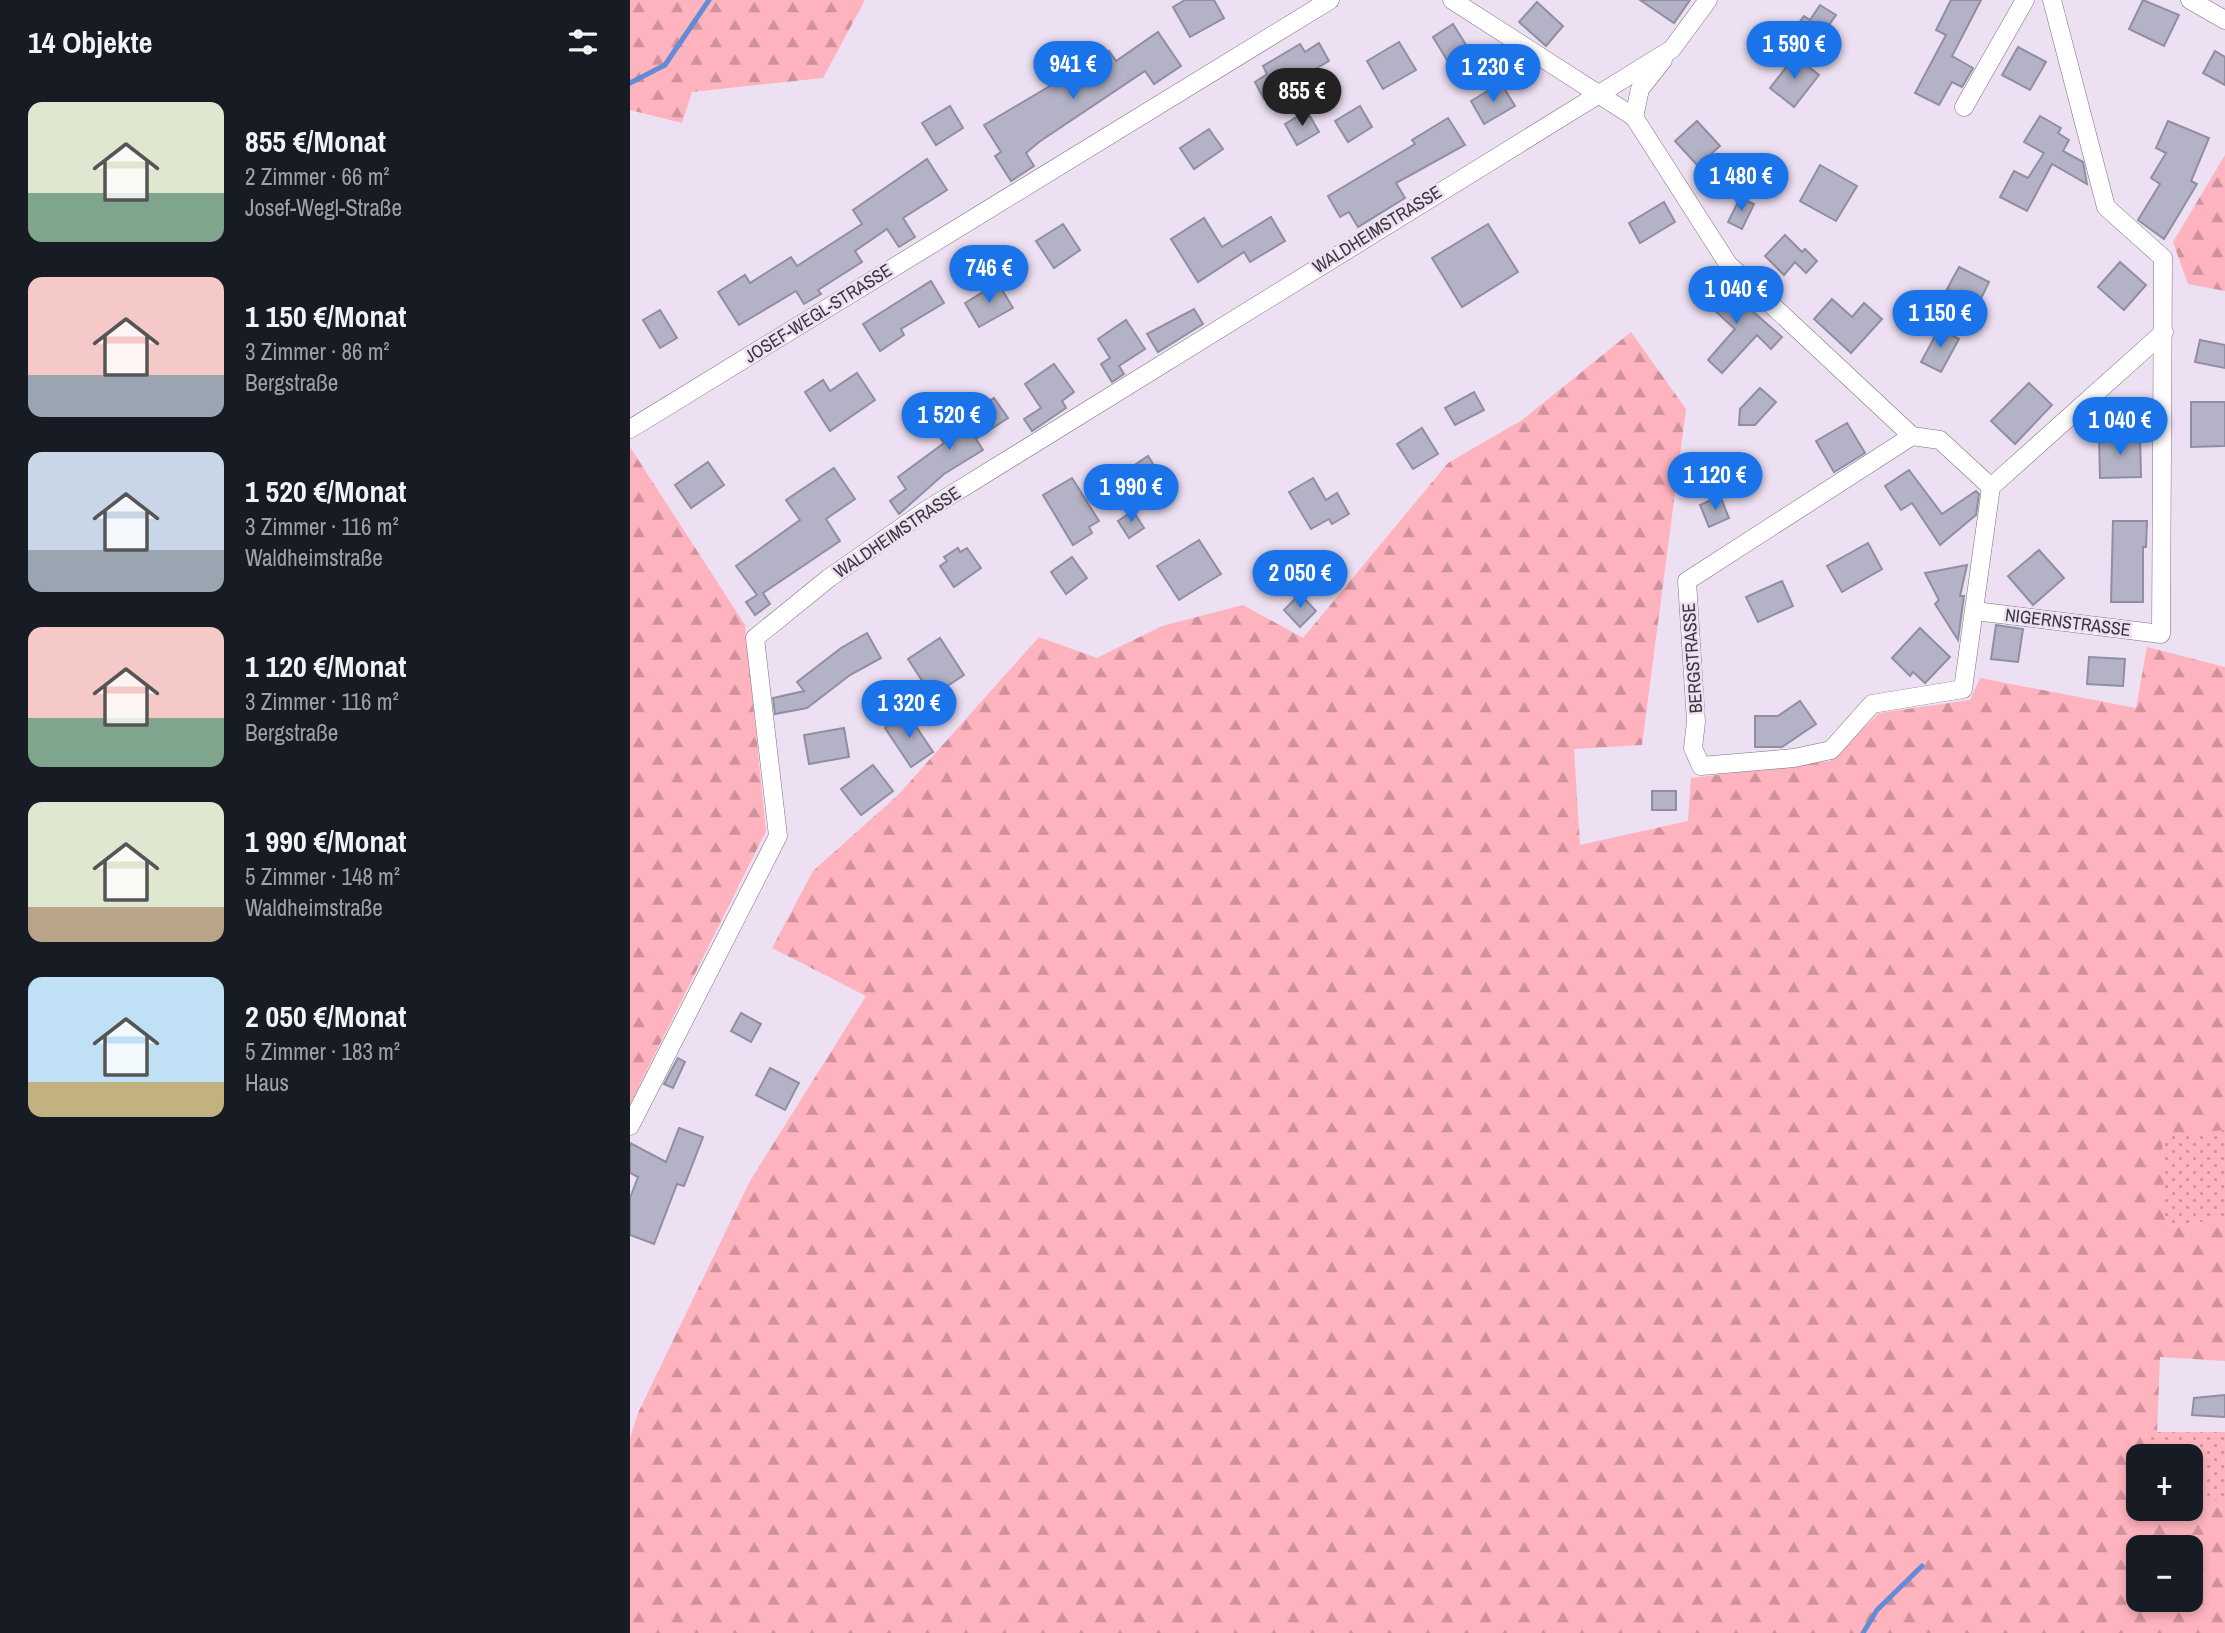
<!DOCTYPE html>
<html lang="de">
<meta charset="utf-8">
<style>
:root{--surface:#171b24;--page:#20242c;--text:#f1f3f6;--muted:#9ea1a6;--accent:#1a73e8}
body{margin:0;font-family:"Archivo Narrow",sans-serif;background:var(--page);color:var(--text);height:100vh;display:flex;flex-direction:column;font-size:26px;white-space:nowrap}
*{box-sizing:border-box;margin:0}
p{font-size:23px;color:var(--muted)}
.icon{flex:none;width:38px;height:38px;fill:none;stroke:currentColor;stroke-width:2;stroke-linecap:round;stroke-linejoin:round}
.map{position:relative;flex:1;overflow:hidden}
.details{display:flex;flex-direction:column;background:var(--surface);width:630px}
.details>*{flex:none}
.controls{position:absolute;left:1496px;top:1444px;display:grid;gap:14px}
.controls a{display:grid;place-items:center;width:77px;height:77px;border-radius:14px;background:var(--surface);box-shadow:0 4px 10px #0003;font-size:35px}
.price{position:absolute;translate:-50% -60px;padding:0 16px;border-radius:24px;background:var(--accent);color:#fff;font-size:23px;line-height:46px;filter:drop-shadow(0 2px 4px #0008)}
.price::after{content:'';position:absolute;left:50%;top:42px;width:21px;height:16px;margin-left:-10px;background:inherit;clip-path:polygon(0 0,100% 0,50% 100%)}
.price.selected{background:#222;color:#fff}
ul{padding:0;list-style:none}
li{display:flex;align-items:center;gap:21px;height:175px;padding:0 28px}
li span{display:grid;place-items:center;flex:none;width:196px;height:140px;border-radius:14px;color:#555}
li>.icon{margin-inline-start:auto}
span .icon{width:84px;height:84px;fill:#fffc;stroke-width:1}
li b{font-size:30px}
h2{display:flex;justify-content:space-between;align-items:center;height:84px;padding:0 28px;font-size:30px}
main{display:flex;flex:1;min-height:0}
.map>svg:first-child{display:block}
.grass{fill:url(#grass-dots)}
.forest{fill:url(#forest-firs);fill-rule:evenodd}
.lines{fill:none;stroke-linecap:round;stroke-linejoin:round}
.stream{stroke:#628bd8;stroke-width:5}
.building{fill:#b3b2c6;stroke:#908fa2;stroke-width:2}
.minor-casing{stroke:#7b7080;stroke-width:19}
.minor{stroke:#fff;stroke-width:18}
.labels{text-anchor:middle;dominant-baseline:central;stroke-width:5;stroke-linejoin:round;paint-order:stroke}
.street-label{font-size:18px;fill:#3b363d;stroke:#ede0f3}
</style>
<main>
<section class="details">
<h2>14 Objekte<svg class="icon" aria-label="filters" viewBox="0 0 24 24"><path d="M4 7h16M4 17h16"/><circle cx="9" cy="7" r="2"/><circle cx="15" cy="17" r="2"/></svg></h2>
<ul>
<li><span style="background:linear-gradient(#dfe7d0 65%,#7fa58c 0)"><svg class="icon" aria-label="home" viewBox="0 0 24 24"><path d="M3 11l9-7 9 7M6 9v11h12V9"/></svg></span><div><b>855 €/Monat</b><p>2 Zimmer · 66 m²</p><p>Josef-Wegl-Straße</p></div></li>
<li><span style="background:linear-gradient(#f6c9c9 70%,#9aa5b1 0)"><svg class="icon" aria-label="home" viewBox="0 0 24 24"><path d="M3 11l9-7 9 7M6 9v11h12V9"/></svg></span><div><b>1 150 €/Monat</b><p>3 Zimmer · 86 m²</p><p>Bergstraße</p></div></li>
<li><span style="background:linear-gradient(#c9d6e8 70%,#9aa5b1 0)"><svg class="icon" aria-label="home" viewBox="0 0 24 24"><path d="M3 11l9-7 9 7M6 9v11h12V9"/></svg></span><div><b>1 520 €/Monat</b><p>3 Zimmer · 116 m²</p><p>Waldheimstraße</p></div></li>
<li><span style="background:linear-gradient(#f6c9c9 65%,#7fa58c 0)"><svg class="icon" aria-label="home" viewBox="0 0 24 24"><path d="M3 11l9-7 9 7M6 9v11h12V9"/></svg></span><div><b>1 120 €/Monat</b><p>3 Zimmer · 116 m²</p><p>Bergstraße</p></div></li>
<li><span style="background:linear-gradient(#dfe7d0 75%,#b9a48a 0)"><svg class="icon" aria-label="home" viewBox="0 0 24 24"><path d="M3 11l9-7 9 7M6 9v11h12V9"/></svg></span><div><b>1 990 €/Monat</b><p>5 Zimmer · 148 m²</p><p>Waldheimstraße</p></div></li>
<li><span style="background:linear-gradient(#bfe0f5 75%,#c2b280 0)"><svg class="icon" aria-label="home" viewBox="0 0 24 24"><path d="M3 11l9-7 9 7M6 9v11h12V9"/></svg></span><div><b>2 050 €/Monat</b><p>5 Zimmer · 183 m²</p><p>Haus</p></div></li>
</ul>
</section>
<div class="map">
<svg width="1595" height="1633" viewBox="0 0 1595 1633">
<defs>
<pattern id="grass-dots" width="8" height="8" patternUnits="userSpaceOnUse" patternTransform="scale(1.75)"><rect width="8" height="8" fill="#feb3be"/><path d="M2 2h.1M6 6h.1" fill="none" stroke="#cf929c" stroke-width="1.8" stroke-linecap="round"/></pattern>
<pattern id="forest-firs" width="22" height="20" patternUnits="userSpaceOnUse" patternTransform="scale(1.75)"><rect width="22" height="20" fill="#feb3be"/><path d="M5 1l3.5 6h-7zM16 11l3.5 6h-7z" fill="#cf929c"/></pattern>
</defs>
<rect width="100%" height="100%" fill="#ede0f3"/>
<!-- grass -->
<g class="grass">
<path d="M1595 1130V1219L1534 1227 1532 1135Z"/>
<path d="M1517 1432H1595V1502L1561 1500V1456H1514Z"/>
</g>
<!-- forest -->
<g class="forest">
<path d="M0 0H235L193 78 62 92 52 123 0 110Z"/>
<path d="M1595 155V291L1558 284 1543 242Z"/>
<path d="M1001 332 1056 409 1012 745 944 749 950 845 1058 821 1061 778 1200 761 1249 713 1340 700 1350 678 1506 708 1517 647 1595 667V1130L1532 1136 1535 1227 1595 1219V1361L1530 1357 1527 1432H1517L1514 1456H1508V1508H1561V1500L1595 1502V1633H0V1438L8 1413 120 1181 236 996 142 948 183 871 268 795 409 637 467 658 532 626 613 605 673 638 818 463 892 420ZM1508 1547H1561V1600H1508Z"/>
<path d="M0 447 115 625 136 831 0 1104Z"/>
</g>
<g class="lines">
<!-- stream -->
<g class="stream">
<path d="M0 83 35 65 79 0"/>
<path d="M1233 1633 1247 1610 1292 1566"/>
</g>
</g>
<!-- building -->
<g class="building">
<path d="M555 0H584L594 18 560 37 543 7Z"/>
<path d="M1010 0H1060L1044 23Z"/>
<path d="M1321 0H1351L1322 56 1343 68 1332 87 1322 82 1309 105 1285 93 1316 35 1306 30Z"/>
<path d="M1513 0 1549 15 1534 46 1499 29Z"/>
<path d="M907 2 933 26 916 46 889 22Z"/>
<path d="M1190 5 1206 15 1186 43 1165 28 1174 16 1180 20Z"/>
<path d="M823 24 838 48 830 59 820 65 803 37Z"/>
<path d="M528 32 551 66 524 84 515 71 409 142 396 153 404 166 381 181 365 156 371 152 354 125 430 80 432 83 479 51 486 61Z"/>
<path d="M769 42 786 70 753 89 737 61Z"/>
<path d="M689 43 699 61 634 99 625 82 637 74 633 66 670 44 675 52Z"/>
<path d="M1388 47 1416 62 1400 90 1372 75Z"/>
<path d="M1585 51 1595 57V85L1573 73Z"/>
<path d="M1165 56 1189 75 1164 107 1140 88Z"/>
<path d="M871 83 885 106 854 124 841 101Z"/>
<path d="M320 106 333 128 306 145 292 123Z"/>
<path d="M730 106 742 127 718 142 705 121Z"/>
<path d="M677 111 689 132 667 145 655 124Z"/>
<path d="M1410 116 1431 128 1428 133 1439 140 1433 151 1453 162 1457 184 1422 164 1397 211 1370 197 1384 171 1398 178 1414 153 1394 142Z"/>
<path d="M818 118 835 145 766 183 775 198 728 227 719 212 710 217 698 196 785 144 782 140Z"/>
<path d="M1067 121 1090 146 1068 166 1045 141Z"/>
<path d="M1538 121 1579 138 1561 181 1567 184 1534 239 1508 220 1530 184 1521 178 1536 153 1526 148Z"/>
<path d="M579 129 593 149 564 169 550 148Z"/>
<path d="M297 159 317 190 273 218 285 237 269 247 257 229 225 251 232 262 188 290 191 294 174 304 166 291 109 325 88 292 115 275 120 283 161 257 167 266 232 224 223 210Z"/>
<path d="M1190 165 1227 186 1206 221 1170 201Z"/>
<path d="M1110 198 1124 204 1112 229 1098 222Z"/>
<path d="M1034 202 1045 222 1010 243 999 223Z"/>
<path d="M641 217 655 241 620 262 614 252 568 282 541 239 574 218 592 247Z"/>
<path d="M433 224 450 250 424 268 406 241Z"/>
<path d="M858 224 888 272 832 307 802 258Z"/>
<path d="M1155 235 1172 252 1175 249 1187 261 1176 273 1165 262 1154 275 1135 256Z"/>
<path d="M1490 262 1516 285 1494 310 1468 287Z"/>
<path d="M1329 267 1359 282 1348 305 1317 289Z"/>
<path d="M1087 280 1152 337 1141 349 1127 335 1092 373 1078 360 1105 329 1071 298Z"/>
<path d="M301 281 314 303 271 329 274 335 250 351 233 324Z"/>
<path d="M368 283 383 308 349 327 335 303Z"/>
<path d="M1202 299 1222 317 1234 303 1252 319 1221 353 1184 319Z"/>
<path d="M564 309 573 324 528 352 517 334Z"/>
<path d="M30 310 47 338 30 348 13 320Z"/>
<path d="M496 320 515 349 489 366 494 374 482 382 471 364 480 358 468 339Z"/>
<path d="M1309 329 1329 339 1311 372 1291 362Z"/>
<path d="M1570 340 1595 345V368L1565 362Z"/>
<path d="M424 364 444 392 432 401 436 408 402 431 394 419 411 408 395 384Z"/>
<path d="M227 373 245 400 200 431 175 392 193 380 200 391Z"/>
<path d="M1399 383 1422 405 1385 444 1361 421Z"/>
<path d="M1130 388 1146 402 1125 425H1109L1110 409Z"/>
<path d="M844 392 854 410 825 425 815 408Z"/>
<path d="M364 398 378 418 346 439 353 450 314 474 269 514 260 501 276 489 268 477 314 443 306 431 330 415 333 419Z"/>
<path d="M1561 402H1595V446L1561 447Z"/>
<path d="M1217 423 1235 453 1204 472 1186 441Z"/>
<path d="M792 428 808 454 783 469 767 444Z"/>
<path d="M1510 435 1511 477 1470 478 1469 437Z"/>
<path d="M518 456 534 481 506 499 490 475Z"/>
<path d="M78 462 94 485 61 508 45 485Z"/>
<path d="M204 468 225 499 196 519 210 541 133 593 140 604 125 615 116 602 127 595 106 566 170 520 156 500Z"/>
<path d="M1279 470 1312 514 1346 491 1349 494 1346 515 1310 545 1282 503 1271 510 1255 486Z"/>
<path d="M442 478 469 521 459 527 462 533 443 545 413 495Z"/>
<path d="M683 478 696 500 707 493 719 514 702 524 699 519 681 529 659 492Z"/>
<path d="M1090 496 1099 518 1079 527 1070 505Z"/>
<path d="M503 511 514 528 499 538 488 521Z"/>
<path d="M1483 521H1517L1516 547H1513V602H1481Z"/>
<path d="M569 540 591 574 549 600 527 566Z"/>
<path d="M1238 543 1252 569 1212 592 1197 566Z"/>
<path d="M328 548 330 552 337 548 351 568 324 587 310 566 317 561 314 557Z"/>
<path d="M1409 550 1434 578 1403 605 1378 576Z"/>
<path d="M442 557 457 578 436 594 421 572Z"/>
<path d="M1337 565 1330 596H1334L1328 640 1305 604 1309 600 1295 573Z"/>
<path d="M1152 581 1163 606 1128 622 1116 597Z"/>
<path d="M670 594 686 611 670 627 654 610Z"/>
<path d="M1366 625 1393 629 1388 662 1361 659Z"/>
<path d="M1290 628 1320 657 1295 683 1283 672 1280 676 1262 658Z"/>
<path d="M237 633 251 658 220 675 177 708 145 714 143 698 174 691 167 682 211 648Z"/>
<path d="M310 638 334 675 302 696 278 659Z"/>
<path d="M1459 657 1495 659 1493 686 1457 684Z"/>
<path d="M1170 701 1186 724 1152 747H1125V716H1148Z"/>
<path d="M277 713 303 752 281 767 255 728Z"/>
<path d="M214 728 219 757 179 764 174 735Z"/>
<path d="M243 765 263 791 231 815 211 789Z"/>
<rect x="1022" y="791" width="24" height="19"/>
<path d="M111 1013 131 1024 121 1042 101 1031Z"/>
<path d="M48 1058 55 1062 43 1088 34 1084Z"/>
<path d="M140 1068 169 1083 155 1110 126 1095Z"/>
<path d="M49 1128 73 1137 54 1186 47 1184 24 1244 0 1235V1198L8 1177 0 1173V1143L36 1162Z"/>
<path d="M1595 1395V1417L1562 1415 1564 1398Z"/>
</g>
<g class="lines">
<!-- minor casing -->
<g class="minor-casing">
<g id="minor">
<path d="M822 0 1004 117 1098 264 1282 436 1057 581 1066 722 1063 748 1071 766 1164 758 1201 750 1242 704 1333 689 1361 487 1534 332"/>
<path d="M1560 0 1595 20"/>
<path d="M1334 107 1395 0"/>
<path d="M1004 117 1010 89 1033 60"/>
<path d="M0 429 700 0"/>
<path d="M1282 436 1310 440 1361 487"/>
<path d="M1345 611 1531 634 1533 258 1476 207 1422 0"/>
<path d="M0 1126 148 836 125 638 199 578 295 511 1042 49 1078 0"/>
</g>
</g>
<!-- minor -->
<use href="#minor" class="minor"/>
</g>
<g class="labels">
<!-- street labels -->
<g class="street-label">
<text transform="translate(747 229) rotate(-32)">WALDHEIMSTRASSE</text>
<text transform="translate(188 313) rotate(-32)">JOSEF-WEGL-STRASSE</text>
<text transform="translate(267 532) rotate(-34)">WALDHEIMSTRASSE</text>
<text transform="translate(1438 622) rotate(7)">NIGERNSTRASSE</text>
<text transform="translate(1062 658) rotate(-94)">BERGSTRASSE</text>
</g>
</g>
</svg>
<div class="controls">
<a>+</a>
<a>−</a>
</div>
<b class="price" style="left:1164px;top:81px">1 590 €</b>
<b class="price" style="left:443px;top:101px">941 €</b>
<b class="price" style="left:863px;top:104px">1 230 €</b>
<b class="price selected" style="left:672px;top:128px">855 €</b>
<b class="price" style="left:1111px;top:213px">1 480 €</b>
<b class="price" style="left:359px;top:305px">746 €</b>
<b class="price" style="left:1106px;top:326px">1 040 €</b>
<b class="price" style="left:1310px;top:350px">1 150 €</b>
<b class="price" style="left:319px;top:452px">1 520 €</b>
<b class="price" style="left:1490px;top:457px">1 040 €</b>
<b class="price" style="left:1085px;top:512px">1 120 €</b>
<b class="price" style="left:501px;top:524px">1 990 €</b>
<b class="price" style="left:670px;top:610px">2 050 €</b>
<b class="price" style="left:279px;top:740px">1 320 €</b>
</div>
</main>
